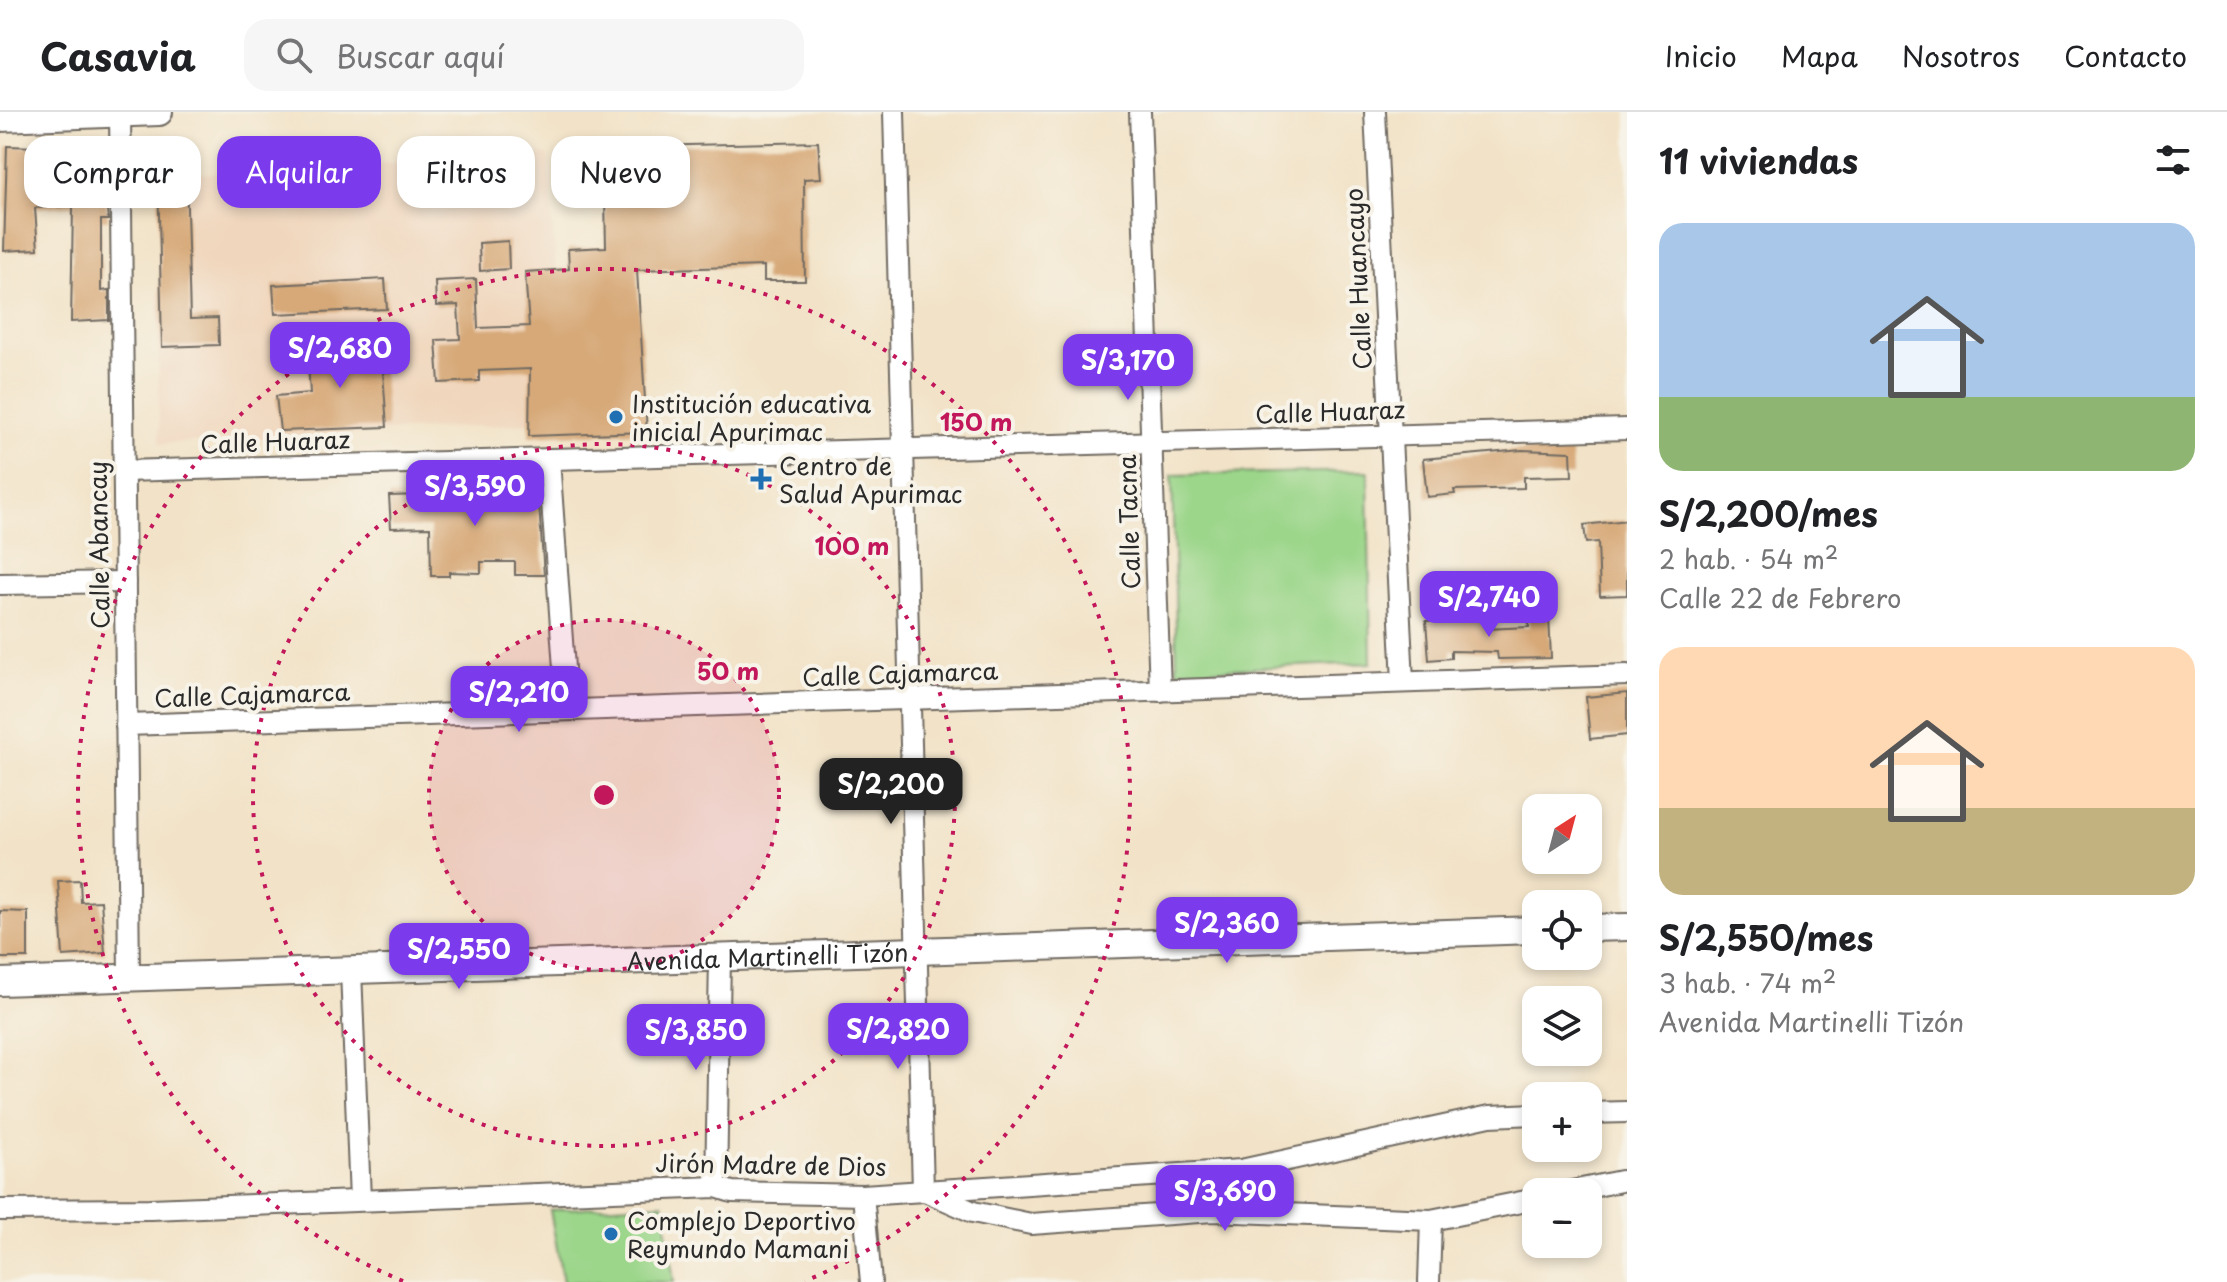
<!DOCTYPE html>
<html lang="es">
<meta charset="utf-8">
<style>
:root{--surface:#fff;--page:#f6f6f6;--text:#202124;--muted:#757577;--line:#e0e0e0;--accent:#7c3aed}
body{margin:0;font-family:"Playpen Sans",sans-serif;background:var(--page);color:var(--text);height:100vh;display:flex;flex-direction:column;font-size:30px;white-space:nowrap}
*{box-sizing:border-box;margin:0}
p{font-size:26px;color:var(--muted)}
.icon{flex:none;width:44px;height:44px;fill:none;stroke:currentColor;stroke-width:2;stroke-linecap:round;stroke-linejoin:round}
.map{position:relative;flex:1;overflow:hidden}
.drawer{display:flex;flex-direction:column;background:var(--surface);width:600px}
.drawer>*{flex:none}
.top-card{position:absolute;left:24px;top:24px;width:760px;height:72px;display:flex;gap:16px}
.needle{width:52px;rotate:36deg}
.tools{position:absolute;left:1522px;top:682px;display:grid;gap:16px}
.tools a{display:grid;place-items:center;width:80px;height:80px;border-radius:16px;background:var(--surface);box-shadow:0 4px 12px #0003;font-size:40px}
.price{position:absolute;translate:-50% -68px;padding:0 18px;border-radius:16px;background:var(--accent);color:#fff;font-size:26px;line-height:52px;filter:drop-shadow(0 2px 4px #0008)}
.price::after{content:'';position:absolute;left:50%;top:48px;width:24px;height:18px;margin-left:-12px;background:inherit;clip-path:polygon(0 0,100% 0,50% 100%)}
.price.current{background:#222;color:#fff}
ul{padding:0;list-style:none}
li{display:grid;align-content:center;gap:16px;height:424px;padding:0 32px}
li span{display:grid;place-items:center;height:248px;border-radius:24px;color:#555}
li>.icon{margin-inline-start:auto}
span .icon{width:144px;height:144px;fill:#fffc;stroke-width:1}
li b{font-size:34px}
h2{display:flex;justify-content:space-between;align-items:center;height:96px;padding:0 32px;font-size:34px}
.tag{padding:0 28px;border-radius:24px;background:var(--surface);box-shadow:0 4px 12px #0003;font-size:28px;line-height:72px}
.tag.current{background:var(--accent);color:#fff}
header{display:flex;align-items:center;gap:48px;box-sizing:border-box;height:112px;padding:0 40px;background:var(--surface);border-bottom:2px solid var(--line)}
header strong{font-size:38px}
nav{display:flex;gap:44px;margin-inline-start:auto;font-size:28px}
.search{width:560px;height:72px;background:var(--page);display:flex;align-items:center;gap:20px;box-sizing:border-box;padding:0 28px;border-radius:24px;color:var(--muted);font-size:30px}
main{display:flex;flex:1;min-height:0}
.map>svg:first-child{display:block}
.built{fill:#f0d6bc}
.green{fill:#9bd68a;stroke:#63805a;stroke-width:2}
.building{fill:#d7a978}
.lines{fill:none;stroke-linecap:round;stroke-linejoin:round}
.minor-casing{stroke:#716b62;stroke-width:24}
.tertiary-casing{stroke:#716b62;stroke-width:30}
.minor{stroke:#fff;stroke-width:20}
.tertiary{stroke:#fff;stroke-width:26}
.ring{fill:none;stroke:#c2185b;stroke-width:4;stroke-dasharray:4 8}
.poi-dot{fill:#1f6fb2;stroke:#f7f3e8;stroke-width:3}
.labels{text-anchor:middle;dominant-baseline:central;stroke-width:8;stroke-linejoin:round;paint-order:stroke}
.street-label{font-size:24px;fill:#2b2b2b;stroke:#f7f3e8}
.poi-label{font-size:24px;fill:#2b2b2b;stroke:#f7f3e8;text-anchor:start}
.centre{fill:#c2185b;stroke:#f7f3e8;stroke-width:4}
.ring-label{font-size:24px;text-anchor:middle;font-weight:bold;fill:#c2185b;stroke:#f7f3e8;stroke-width:8;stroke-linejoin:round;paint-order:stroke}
</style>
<header>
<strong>Casavia</strong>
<div class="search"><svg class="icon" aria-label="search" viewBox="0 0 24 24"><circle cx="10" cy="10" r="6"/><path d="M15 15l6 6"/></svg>Buscar aquí</div>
<nav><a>Inicio</a><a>Mapa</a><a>Nosotros</a><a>Contacto</a></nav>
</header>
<main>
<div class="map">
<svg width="1627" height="1170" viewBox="0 0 1627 1170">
<rect width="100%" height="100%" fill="#f7f3e8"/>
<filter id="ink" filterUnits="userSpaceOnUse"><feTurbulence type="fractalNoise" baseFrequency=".0125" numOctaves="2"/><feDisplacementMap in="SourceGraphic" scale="16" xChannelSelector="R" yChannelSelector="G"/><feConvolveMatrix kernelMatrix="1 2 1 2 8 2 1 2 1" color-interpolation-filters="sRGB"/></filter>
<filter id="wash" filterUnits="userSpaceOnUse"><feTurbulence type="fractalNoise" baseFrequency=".006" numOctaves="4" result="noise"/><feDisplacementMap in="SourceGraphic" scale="32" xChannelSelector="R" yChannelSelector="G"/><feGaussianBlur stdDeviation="1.8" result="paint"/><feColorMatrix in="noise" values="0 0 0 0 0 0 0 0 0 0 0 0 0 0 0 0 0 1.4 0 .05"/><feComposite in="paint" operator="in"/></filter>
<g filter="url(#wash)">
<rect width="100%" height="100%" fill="#f2e3c8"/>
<!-- built -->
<path class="built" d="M548 42 566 309 159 332 158 64Z"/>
<!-- green -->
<g class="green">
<path d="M1368 359 1371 551 1177 559 1172 363Z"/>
<path d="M663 1091 674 1170H563L550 1098Z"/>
</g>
<g id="blocks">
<!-- building -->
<g class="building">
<path d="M818 30 821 66 804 67 805 169H764V154L637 158 647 320 529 324 530 257 479 259V269L439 271 436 228 460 227 458 193 436 194 435 169 476 167 478 216 529 214 525 160 569 157 568 137 606 135 604 35Z"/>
<path d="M7 34 37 35V40L101 37 108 108H101V179L109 178V208L71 210 73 94 35 96 38 137 4 139Z"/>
<path d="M158 60H186L190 207 218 206 219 233 162 235Z"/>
<path d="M508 129 509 157 480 159 479 131Z"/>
<path d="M385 167 387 197 275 202 273 173Z"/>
<path d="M389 231 390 260H383L387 315 280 319 276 284 310 281 307 236Z"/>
<path d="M1522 338 1571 340 1572 364 1524 365V376L1454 378 1455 382 1427 385 1423 347Z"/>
<path d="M471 373 472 382 538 379 544 463H515V450H481V461L449 460V464H431L430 415 391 416 389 384 421 383V377L445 378V375Z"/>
<path d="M1627 408V483L1600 484 1598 430 1586 431 1584 413Z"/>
<path d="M1528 504H1549L1551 546 1498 547 1497 540 1451 539V546L1429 548 1426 509 1486 506V517L1529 515Z"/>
<path d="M1627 581V623L1590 627 1586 585Z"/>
<path d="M80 768 81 790 101 789 105 841 63 844 58 769Z"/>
<path d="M0 799 28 800V846H0Z"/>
</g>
</g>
</g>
<g filter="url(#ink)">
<use href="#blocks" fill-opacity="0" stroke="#716b62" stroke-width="2"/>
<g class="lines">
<!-- minor casing -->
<g class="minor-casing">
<g id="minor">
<path d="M120 0 129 865"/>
<path d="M894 0 923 1078 973 1100 1031 1112 1213 1099 1431 1108 1536 1087"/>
<path d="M1140 0 1160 579"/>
<path d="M1375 0 1403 570"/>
<path d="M549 347 567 598"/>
<path d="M123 359 1627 317"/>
<path d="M0 472 125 470"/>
<path d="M126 613 1627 563"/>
<path d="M351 858 360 1088"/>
<path d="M1588 1001 1627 1000"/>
<path d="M716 1075 720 845"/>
<path d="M1567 1080 1621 1069"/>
<path d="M863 1083 871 1170"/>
<path d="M0 1098 151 1097 716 1075 732 1080 863 1083 1241 1058 1490 1004 1536 1002"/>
<path d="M1429 1170 1431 1108"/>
</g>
</g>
<!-- tertiary casing -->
<g class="tertiary-casing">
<g id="tertiary">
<path d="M0 6 159 0"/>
<path d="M1588 816 1627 815"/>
<path id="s1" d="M0 870 1536 818"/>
</g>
</g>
<!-- minor -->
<use href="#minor" class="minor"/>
<!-- tertiary -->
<use href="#tertiary" class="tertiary"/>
</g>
</g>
<!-- distance rings -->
<circle cx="604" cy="683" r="175" fill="#c2185b" fill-opacity=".12"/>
<g class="ring">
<circle cx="604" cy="683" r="175"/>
<circle cx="604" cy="683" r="351"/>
<path d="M403 1169A526 526 0 1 1 805 1169"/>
</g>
<!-- markers -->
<g class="poi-dot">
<circle cx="616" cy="305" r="8"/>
<path d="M757 355h8v8h8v8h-8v8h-8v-8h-8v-8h8z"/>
<circle cx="611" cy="1122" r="8"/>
</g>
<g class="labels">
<!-- street labels -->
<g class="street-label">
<text transform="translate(1357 167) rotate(-93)">Calle Huancayo</text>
<text transform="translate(1330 299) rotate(-2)">Calle Huaraz</text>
<text transform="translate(275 329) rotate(-2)">Calle Huaraz</text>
<text transform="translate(1128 410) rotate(-92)">Calle Tacna</text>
<text transform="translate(98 433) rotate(-91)">Calle Abancay</text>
<text transform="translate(900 561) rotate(-2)">Calle Cajamarca</text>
<text transform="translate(252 582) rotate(-2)">Calle Cajamarca</text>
<text stroke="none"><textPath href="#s1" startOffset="768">Avenida Martinelli Tizón</textPath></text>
<text transform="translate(771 1052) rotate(1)">Jirón Madre de Dios</text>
</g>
<!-- poi labels -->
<g class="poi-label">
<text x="632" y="291">Institución educativa<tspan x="632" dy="28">inicial Apurimac</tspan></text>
<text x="779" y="353">Centro de<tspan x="779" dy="28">Salud Apurimac</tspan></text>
<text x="627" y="1108">Complejo Deportivo<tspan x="627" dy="28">Reymundo Mamani</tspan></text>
</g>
</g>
<circle cx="604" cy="683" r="12" class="centre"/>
<g class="ring-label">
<text x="976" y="319">150 m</text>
<text x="852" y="443">100 m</text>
<text x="728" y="568">50 m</text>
</g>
</svg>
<div class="tools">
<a><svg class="needle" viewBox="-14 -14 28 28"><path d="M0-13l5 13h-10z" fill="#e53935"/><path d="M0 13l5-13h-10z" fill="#757577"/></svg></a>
<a><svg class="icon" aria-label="locate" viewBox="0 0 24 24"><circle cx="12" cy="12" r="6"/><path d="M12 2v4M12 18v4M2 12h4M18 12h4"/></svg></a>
<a><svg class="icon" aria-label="layers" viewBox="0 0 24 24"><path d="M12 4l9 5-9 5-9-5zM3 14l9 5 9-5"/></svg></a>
<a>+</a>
<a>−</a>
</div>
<b class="price" style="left:340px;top:278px">S/2,680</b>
<b class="price" style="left:1128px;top:290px">S/3,170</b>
<b class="price" style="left:475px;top:416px">S/3,590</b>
<b class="price" style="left:1489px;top:527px">S/2,740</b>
<b class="price" style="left:519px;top:622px">S/2,210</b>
<b class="price current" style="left:891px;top:714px">S/2,200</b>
<b class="price" style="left:1227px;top:853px">S/2,360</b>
<b class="price" style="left:459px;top:879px">S/2,550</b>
<b class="price" style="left:898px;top:959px">S/2,820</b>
<b class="price" style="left:696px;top:960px">S/3,850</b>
<b class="price" style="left:1225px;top:1121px">S/3,690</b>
<div class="top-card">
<a class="tag">Comprar</a>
<a class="tag current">Alquilar</a>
<a class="tag">Filtros</a>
<a class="tag">Nuevo</a>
</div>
</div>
<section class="drawer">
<h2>11 viviendas<svg class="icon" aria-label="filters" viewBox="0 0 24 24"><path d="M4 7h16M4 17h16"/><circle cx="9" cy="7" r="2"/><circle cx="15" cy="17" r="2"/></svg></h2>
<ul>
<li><span style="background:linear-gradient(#a9c7e8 70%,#8fb573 0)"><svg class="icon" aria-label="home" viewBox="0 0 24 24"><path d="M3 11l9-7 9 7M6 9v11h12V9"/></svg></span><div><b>S/2,200/mes</b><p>2 hab. · 54 m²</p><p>Calle 22 de Febrero</p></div></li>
<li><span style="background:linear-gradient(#ffd9b3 65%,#c2b280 0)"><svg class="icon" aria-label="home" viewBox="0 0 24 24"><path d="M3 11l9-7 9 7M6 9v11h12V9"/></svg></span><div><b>S/2,550/mes</b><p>3 hab. · 74 m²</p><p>Avenida Martinelli Tizón</p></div></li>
</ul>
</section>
</main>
